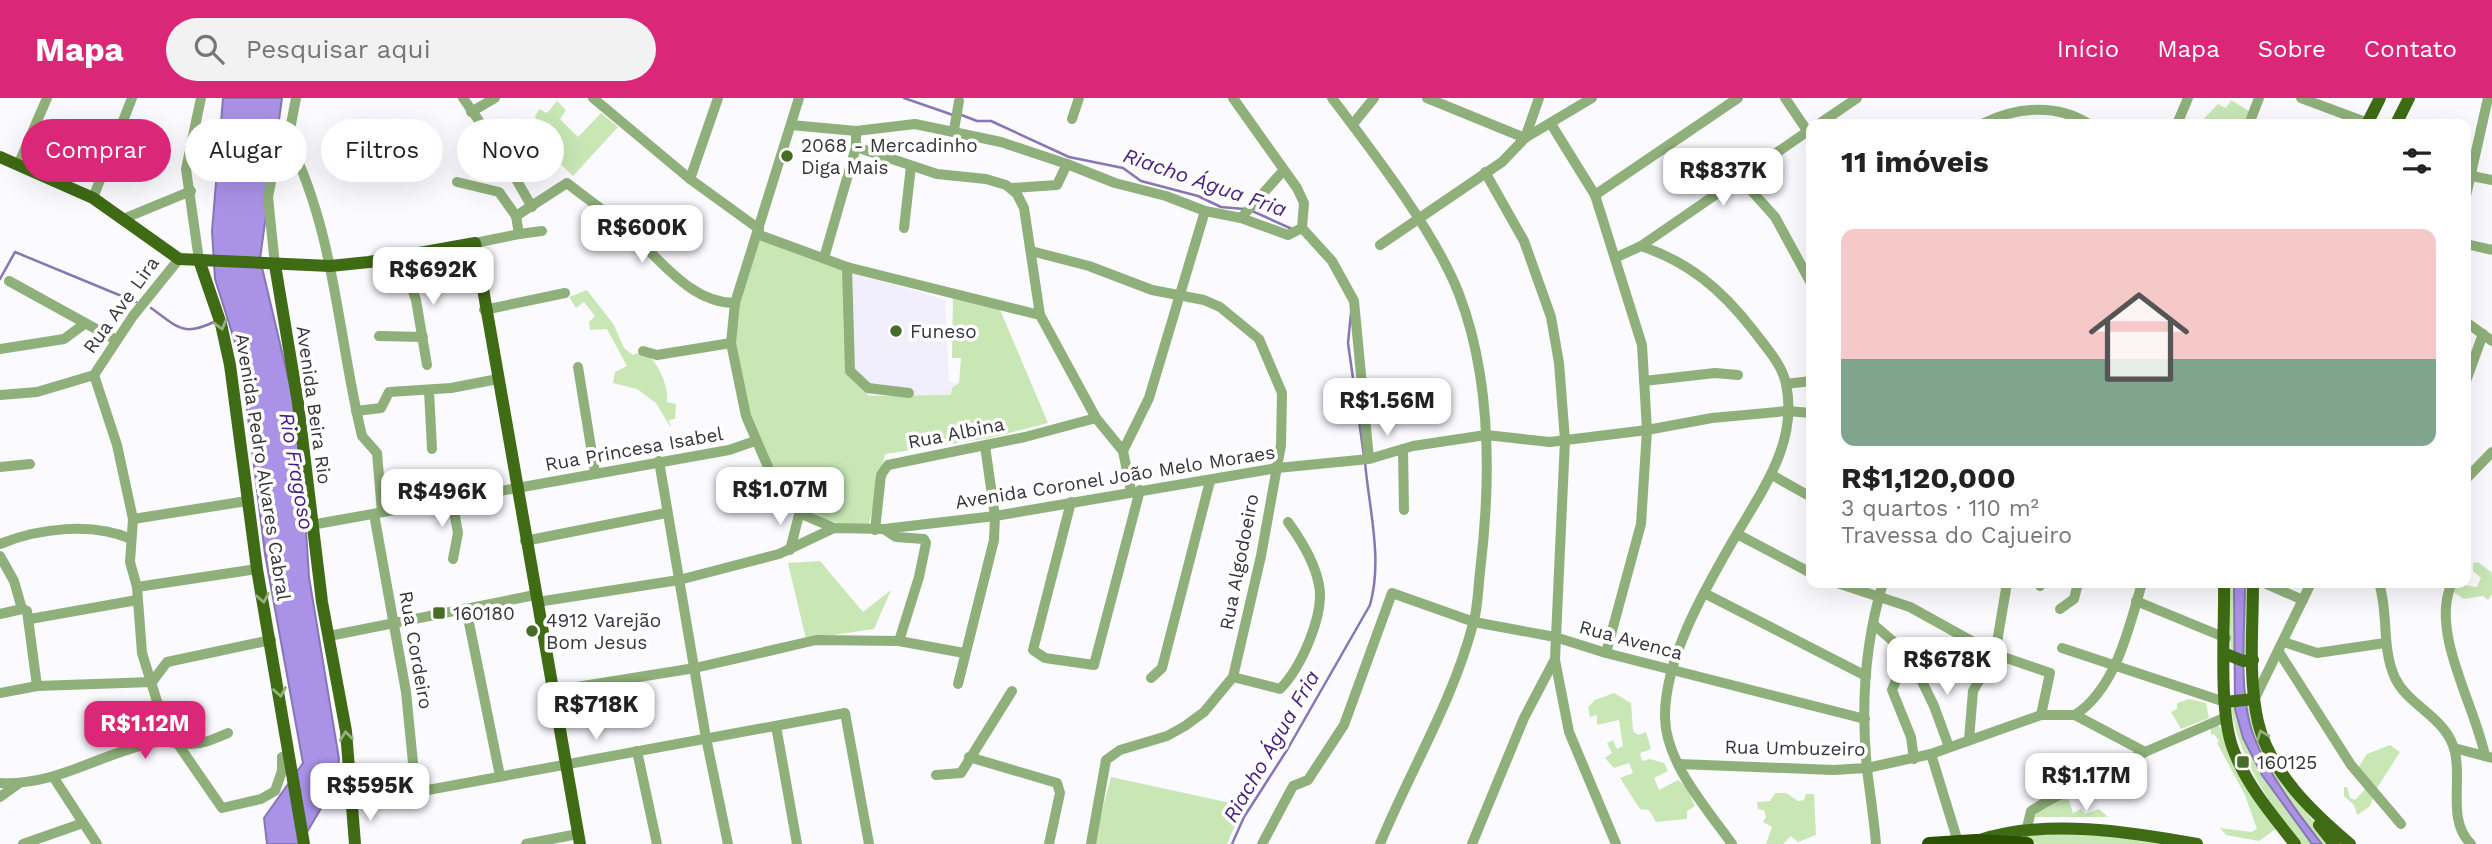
<!DOCTYPE html>
<html lang="pt">
<meta charset="utf-8">
<style>
:root{--surface:#fff;--page:#f2f2f2;--text:#222;--muted:#767676;--line:#e0e0e0;--accent:#db2777}
body{margin:0;font-family:"Work Sans",sans-serif;background:var(--page);color:var(--text);height:100vh;display:flex;flex-direction:column;font-size:26px;white-space:nowrap}
*{box-sizing:border-box;margin:0}
p{font-size:23px;color:var(--muted)}
.icon{flex:none;width:38px;height:38px;fill:none;stroke:currentColor;stroke-width:2;stroke-linecap:round;stroke-linejoin:round}
.map{position:relative;flex:1;overflow:hidden}
.drawer{position:absolute;left:1806px;top:21px;width:665px;height:469px;display:flex;flex-direction:column;background:var(--surface);border-radius:14px;box-shadow:0 7px 28px #0002}
.drawer>*{flex:none}
.guide{position:absolute;left:21px;top:21px;width:665px;height:63px;display:flex;gap:14px}
.price{position:absolute;translate:-50% -60px;padding:0 16px;border-radius:14px;background:#fff;color:#222;font-size:23px;line-height:46px;filter:drop-shadow(0 2px 4px #0008)}
.price::after{content:'';position:absolute;left:50%;top:42px;width:21px;height:16px;margin-left:-10px;background:inherit;clip-path:polygon(0 0,100% 0,50% 100%)}
.price.current{background:var(--accent);color:#fff}
ul{padding:0;list-style:none}
li{display:grid;align-content:center;gap:14px;height:371px;padding:0 35px}
li+li{border-top:2px solid var(--line)}
li span{display:grid;place-items:center;height:217px;border-radius:14px;color:#555}
li>.icon{margin-inline-start:auto}
span .icon{width:126px;height:126px;fill:#fffc;stroke-width:1}
li b{font-size:30px}
h2{display:flex;justify-content:space-between;align-items:center;height:84px;padding:0 35px;font-size:30px}
.pill{padding:0 24px;border-radius:32px;background:var(--surface);box-shadow:0 7px 28px #0002;font-size:24px;line-height:63px}
.pill.current{background:var(--accent);color:#fff}
header{display:flex;align-items:center;gap:42px;box-sizing:border-box;height:98px;padding:0 35px;background:var(--accent);color:#fff}
header strong{font-size:33px}
nav{display:flex;gap:38px;margin-inline-start:auto;font-size:24px}
.search{width:490px;height:63px;background:var(--page);display:flex;align-items:center;gap:18px;box-sizing:border-box;padding:0 24px;border-radius:38px;color:var(--muted);font-size:26px}
.map>svg:first-child{display:block}
.built{fill:#f2effd}
.green{fill:#c8e7b5}
.water{fill:#aa92e7;stroke:#8776b3;stroke-width:2}
.lines{fill:none;stroke-linecap:round;stroke-linejoin:round}
.stream{stroke:#8776b3;stroke-width:2.5}
.minor{stroke:#8fb07a;stroke-width:10}
.major{stroke:#3e6b13;stroke-width:12}
.highway{stroke:#2a5000;stroke-width:14}
.oneway{stroke:#95ae7d}
.poi-dot{fill:#466d28;stroke:#fff;stroke-width:2.5}
.labels{text-anchor:middle;dominant-baseline:central;stroke-width:7;stroke-linejoin:round;paint-order:stroke}
.poi-label{font-size:19px;fill:#363539;stroke:#fff;text-anchor:start}
.street-label{font-size:19px;fill:#363539;stroke:#fff}
.water-label{font-size:21px;font-style:italic;fill:#471f81;stroke:#fff}
</style>
<header>
<strong>Mapa</strong>
<div class="search"><svg class="icon" aria-label="search" viewBox="0 0 24 24"><circle cx="10" cy="10" r="6"/><path d="M15 15l6 6"/></svg>Pesquisar aqui</div>
<nav><a>Início</a><a>Mapa</a><a>Sobre</a><a>Contato</a></nav>
</header>
<div class="map">
<svg width="2492" height="746" viewBox="0 0 2492 746">
<rect width="100%" height="100%" fill="#fbfaff"/>
<!-- built -->
<path class="built" d="M844 171 945 202 949 284 959 285 952 297 869 298 848 278Z"/>
<!-- green -->
<g class="green">
<path d="M2231 2 2249 13 2244 26H2199L2218 6 2226 10Z"/>
<path d="M557 3 566 12 560 21 578 39 601 15 618 29 573 78 547 53 558 38 540 27 535 19 539 11 547 15Z"/>
<path d="M758 139 844 167 848 278 869 298 951 297 952 290 959 285 961 260H952L953 195 998 207 1048 325 989 340 885 356 869 426 848 427 807 418 782 391 754 338 732 232Z"/>
<path d="M587 192 614 227 624 250 633 257 643 253C657 262 669 287 667 304L676 306 675 321 669 322 671 330 656 305 637 291 613 285 615 274 627 268 607 231 590 232 589 224 595 218 584 204 576 210 569 199Z"/>
<path d="M820 463 863 514 891 492 874 531 806 541 788 465Z"/>
<path d="M2478 464 2492 475V496L2488 502 2483 498 2464 501 2446 489 2448 485 2477 489 2481 480 2473 473V465Z"/>
<path d="M2228 485H2251V561L2231 556Z"/>
<path d="M1614 595 1631 605 1633 633 1638 637 1646 634 1651 651 1640 655 1642 663 1650 661 1664 665 1668 673 1654 680 1659 692 1678 682 1687 690 1695 708 1687 713V721L1656 724 1649 712 1640 711 1620 680 1633 675 1629 665 1614 670 1605 660 1612 655 1607 645 1613 642 1617 651 1623 648 1619 622 1597 627V617L1590 619 1588 609 1595 602Z"/>
<path d="M2189 601 2206 605 2209 620 2181 631 2171 614 2177 611V605Z"/>
<path d="M2250 602 2254 626 2308 716 2331 746H2301C2268 704 2238 659 2230 605Z"/>
<path d="M2216 627 2222 631 2235 669 2277 730 2259 743 2226 737 2220 730 2251 734 2257 731 2245 697 2217 645 2219 643 2214 636 2211 637V630Z"/>
<path d="M2390 647 2400 654 2375 693 2358 670 2367 656Z"/>
<path d="M1111 679 1226 704 1243 709 1227 746H1093Z"/>
<path d="M2344 689H2347L2350 700 2355 702 2366 690 2373 701 2369 709 2357 717 2354 707 2344 698Z"/>
<path d="M1775 695H1786L1798 703 1804 702 1806 696H1814L1816 737 1798 744 1791 738 1783 746H1766L1772 729 1763 724 1766 719 1764 712 1758 711 1757 704 1770 703Z"/>
<path d="M2068 699 2073 715 2081 711 2085 716 2099 711 2108 719H2035L2037 714Z"/>
<path d="M2054 733 2189 746H2040L1990 740Z"/>
</g>
<!-- water -->
<g class="water">
<path d="M223 0H282L260 161 299 326 309 479 339 661 336 685 300 746H267L264 720 303 665 265 456 241 263 215 181 212 133Z"/>
<path d="M2234 485H2245C2245 530 2238 594 2253 636 2266 672 2298 716 2322 746H2312L2262 677 2243 640 2235 611Z"/>
</g>
<g class="lines">
<!-- stream -->
<g class="stream">
<path d="M904 0 953 17"/>
<path d="M959 16 977 23H991L1069 59 1123 70 1141 83 1198 98 1221 109 1244 111"/>
<path d="M1250 112 1292 131"/>
<path d="M0 181 15 154 136 204"/>
<path d="M151 210C178 229 182 239 214 224"/>
<path d="M1351 215 1348 245 1364 358"/>
<path d="M1232 746 1244 719 1287 652 1370 507C1383 461 1369 411 1365 364"/>
</g>
<!-- minor -->
<g class="minor">
<path d="M463 0 500 53 532 109"/>
<path d="M593 0 690 81 759 131"/>
<path d="M799 0 735 205 731 245 746 318 775 385 806 418 834 430"/>
<path d="M1233 0 1297 90 1304 105 1302 130"/>
<path d="M1332 0C1373 54 1435 134 1459 196 1492 282 1491 383 1480 474 1478 491 1478 510 1473 526 1453 603 1410 673 1380 746"/>
<path d="M1427 0 1525 40"/>
<path d="M1785 0 1808 34"/>
<path d="M2301 0 2368 25"/>
<path d="M471 14 495 0"/>
<path d="M1072 21 1079 0"/>
<path d="M1353 26 1374 0"/>
<path d="M1551 26 1595 97 1642 247 1647 332 1641 426 1606 555"/>
<path d="M1819 26 1857 0"/>
<path d="M1982 26C2016 9 2056 5 2089 26"/>
<path d="M2177 26 2188 0"/>
<path d="M2249 26 2259 0"/>
<path d="M791 27 856 33 915 26 1001 44 1067 66 1057 87 1012 90"/>
<path d="M954 32 959 3"/>
<path d="M856 33V49L937 76 986 81 1006 87 1017 96 1024 110 1040 217 1096 320 1123 353 1131 393"/>
<path d="M1525 40 1539 0"/>
<path d="M288 42C335 133 338 240 362 338L377 355 382 414"/>
<path d="M1067 66 1115 85 1166 98 1205 113 1241 120 1288 137 1302 130"/>
<path d="M18 67 47 0"/>
<path d="M2472 78 2492 82"/>
<path d="M1740 80 1775 119 1811 185"/>
<path d="M690 81 718 0"/>
<path d="M457 84 499 94 516 118"/>
<path d="M1595 97 1738 0"/>
<path d="M2466 98 2488 0"/>
<path d="M93 100 132 0"/>
<path d="M1241 120 1283 73"/>
<path d="M123 121 191 93"/>
<path d="M904 130 911 68"/>
<path d="M1302 130 1332 163 1354 203 1369 361"/>
<path d="M519 136 542 133"/>
<path d="M757 136 847 169 1040 217"/>
<path d="M475 145 519 136 516 118 567 85C587 101 608 115 627 132 659 159 689 205 735 205"/>
<path d="M2466 146 2492 152"/>
<path d="M1380 147 1502 64 1525 40 1592 0"/>
<path d="M1641 148C1689 164 1722 192 1753 232 1765 248 1782 266 1786 286 1798 342 1765 388 1738 434 1708 486 1664 559 1665 620 1666 665 1707 711 1732 746"/>
<path d="M1031 153 1089 168 1152 192 1204 202 1220 209 1259 241 1282 295 1281 347 1261 458 1233 579 1204 614 1185 628 1167 638 1120 652 1106 662 1091 746"/>
<path d="M401 159 416 202 427 267"/>
<path d="M1617 159 1641 148 1811 31"/>
<path d="M824 160 856 49"/>
<path d="M199 162 186 71 201 0"/>
<path d="M275 167 268 99 275 64 288 42 296 0"/>
<path d="M847 169 850 273 868 290 909 295"/>
<path d="M9 183 116 242"/>
<path d="M484 212 565 195"/>
<path d="M2466 224 2492 243"/>
<path d="M379 238 423 239"/>
<path d="M0 251 64 241 83 227"/>
<path d="M643 253 657 257 731 245"/>
<path d="M578 269 595 374"/>
<path d="M94 277 117 347 133 421 130 464 137 489 142 555 164 626 222 710 261 701 275 693 282 673V659"/>
<path d="M1644 283 1715 275 1738 277"/>
<path d="M2466 283 2483 236"/>
<path d="M1786 286 1811 283"/>
<path d="M429 293 432 351"/>
<path d="M0 297 37 294 94 277 133 218 179 161"/>
<path d="M356 313 381 310 389 294 451 290 498 281"/>
<path d="M1403 351 1404 412"/>
<path d="M1123 353 1149 300 1205 113"/>
<path d="M659 363 706 640 728 746"/>
<path d="M0 369 30 366"/>
<path d="M1772 377 1811 399"/>
<path d="M2466 381 2492 354"/>
<path d="M452 402 458 435 453 461"/>
<path d="M1071 404 1033 552 1045 560 1094 567 1140 392"/>
<path d="M374 416 406 594 416 695"/>
<path d="M133 421 247 403"/>
<path d="M311 427 729 352 755 343"/>
<path d="M884 431 896 439 924 441 926 445 919 479 899 543"/>
<path d="M875 432 881 377 888 367 1025 339 1096 320"/>
<path d="M1737 436 1811 475"/>
<path d="M525 443 666 415"/>
<path d="M0 446C39 430 93 424 131 441"/>
<path d="M790 452 800 413"/>
<path d="M0 458 14 483 22 511"/>
<path d="M1837 485 1910 509 1995 556 2050 575 2041 617"/>
<path d="M2264 485 2303 502"/>
<path d="M2379 485C2389 516 2381 549 2395 580 2409 609 2447 619 2455 654 2462 684 2447 723 2471 746"/>
<path d="M2040 488 2041 485"/>
<path d="M137 489 257 471"/>
<path d="M2450 490C2432 538 2476 610 2485 658"/>
<path d="M1704 495 1866 578"/>
<path d="M2136 503 2226 540"/>
<path d="M537 504 679 482 779 456 834 430 884 431 995 418 1277 370 1369 361 1413 348 1486 337 1550 344 1647 332 1712 320 1787 313 1811 315"/>
<path d="M466 510 500 678"/>
<path d="M2060 511 2074 501 2078 485"/>
<path d="M0 516 22 511 27 513 37 588"/>
<path d="M30 521 137 502"/>
<path d="M1873 526 1909 557 1934 608 1949 649"/>
<path d="M329 538 535 497"/>
<path d="M2284 544 2317 555 2385 545"/>
<path d="M2062 550 2225 604"/>
<path d="M2279 554 2351 667 2401 726"/>
<path d="M1555 562 1569 634 1616 746"/>
<path d="M1911 565 1897 580 1892 592 1911 639 1914 661"/>
<path d="M1233 579 1280 591C1301 570 1325 516 1319 487 1315 465 1301 442 1288 424"/>
<path d="M1151 580 1162 570 1210 383"/>
<path d="M958 586 994 442 995 418 985 348"/>
<path d="M552 593 695 570 816 542 899 543 964 555"/>
<path d="M0 595 37 588 152 584 167 564 271 542"/>
<path d="M2255 600 2311 485"/>
<path d="M2075 617C2116 590 2129 530 2142 485"/>
<path d="M776 628 797 746"/>
<path d="M1969 642 1973 593 1995 556 2007 485"/>
<path d="M2454 650 2492 660"/>
<path d="M637 653 657 746"/>
<path d="M1931 656 1958 744"/>
<path d="M969 659 1057 685 1060 695 1049 746"/>
<path d="M1679 666 1833 672 1867 670 1931 656 2041 617H2075L2145 654"/>
<path d="M936 677 961 675 1012 593"/>
<path d="M54 680 97 746"/>
<path d="M0 685C57 688 101 655 155 644 166 642 175 646 187 646 201 647 214 641 228 635"/>
<path d="M0 699 18 686"/>
<path d="M352 706 845 615 869 746"/>
<path d="M2026 734 2031 713 2046 704 2145 654 2226 619"/>
<path d="M23 746 83 725"/>
<path d="M526 746 578 736"/>
<path d="M1262 746 1293 688 1308 682 1344 627 1392 495 1474 524 1555 539 1606 555 1865 621"/>
<path d="M1472 746 1524 620 1555 561 1565 342 1559 265 1551 219 1524 143 1485 74"/>
<path d="M1876 746C1874 721 1870 696 1867 671 1861 610 1865 544 1883 485"/>
</g>
<!-- major -->
<g class="major">
<path d="M2367 26 2380 0"/>
<path d="M2396 26 2409 0"/>
<path d="M0 59 93 100 179 161 330 168 369 164 475 145 580 746"/>
<path d="M199 162 221 226 230 267 257 471 304 746"/>
<path d="M275 167 298 305 322 504 346 633 355 746"/>
<path d="M2224 485C2225 530 2218 611 2233 651 2246 686 2272 717 2295 746"/>
<path d="M2253 485C2253 530 2248 580 2258 624 2270 674 2312 714 2350 746"/>
<path d="M2226 556 2243 563 2253 562"/>
<path d="M2225 604 2254 601"/>
<path d="M2319 727 2334 746"/>
<path d="M1980 742C2045 720 2131 734 2197 746"/>
</g>
<!-- highway -->
<path class="highway" d="M1929 746 1976 743 2027 746"/>
</g>
<!-- one-way arrows -->
<defs><path id="oneway-chevron" d="M-2-3.5L2.5 0L-2 3.5" fill="none" stroke-width="1.6" stroke-linecap="round" stroke-linejoin="round" transform="scale(1.75)"/></defs>
<g class="oneway">
<use href="#oneway-chevron" transform="translate(221 227) rotate(75)"/>
<use href="#oneway-chevron" transform="translate(263 500) rotate(79)"/>
<use href="#oneway-chevron" transform="translate(280 594) rotate(80)"/>
<use href="#oneway-chevron" transform="translate(2262 637) rotate(-111)"/>
<use href="#oneway-chevron" transform="translate(346 638) rotate(-97)"/>
</g>
<!-- markers -->
<g class="poi-dot">
<circle cx="787" cy="58" r="7"/>
<circle cx="896" cy="233" r="7"/>
<rect x="432" y="508" width="14" height="14" rx="3.5"/>
<circle cx="532" cy="533" r="7"/>
<rect x="2236" y="657" width="14" height="14" rx="3.5"/>
</g>
<g class="labels">
<!-- poi labels -->
<g class="poi-label">
<text x="801" y="47">2068 - Mercadinho<tspan x="801" dy="22">Diga Mais</tspan></text>
<text x="910" y="233">Funeso</text>
<text x="453" y="515">160180</text>
<text x="546" y="522">4912 Varejão<tspan x="546" dy="22">Bom Jesus</tspan></text>
<text x="2257" y="664">160125</text>
</g>
<!-- street labels -->
<g class="street-label">
<text transform="translate(121 207) rotate(-54)">Rua Ave Lira</text>
<text transform="translate(314 307) rotate(82)">Avenida Beira Rio</text>
<text transform="translate(956 335) rotate(-11)">Rua Albina</text>
<text transform="translate(634 351) rotate(-10)">Rua Princesa Isabel</text>
<text transform="translate(263 369) rotate(81)">Avenida Pedro Alvares Cabral</text>
<text transform="translate(1115 379) rotate(-9)">Avenida Coronel João Melo Moraes</text>
<text transform="translate(1239 464) rotate(-79)">Rua Algodoeiro</text>
<text transform="translate(1631 542) rotate(15)">Rua Avenca</text>
<text transform="translate(416 552) rotate(80)">Rua Cordeiro</text>
<text transform="translate(1795 650) rotate(1)">Rua Umbuzeiro</text>
</g>
<!-- water labels -->
<g class="water-label">
<text transform="translate(1205 84) rotate(19)">Riacho Água Fria</text>
<text transform="translate(297 373) rotate(80)">Rio Fragoso</text>
<text transform="translate(1271 648) rotate(-60)">Riacho Água Fria</text>
</g>
</g>
</svg>
<b class="price" style="left:1723px;top:110px">R$837K</b>
<b class="price" style="left:642px;top:167px">R$600K</b>
<b class="price" style="left:433px;top:209px">R$692K</b>
<b class="price" style="left:1387px;top:340px">R$1.56M</b>
<b class="price" style="left:780px;top:429px">R$1.07M</b>
<b class="price" style="left:442px;top:431px">R$496K</b>
<b class="price" style="left:1947px;top:599px">R$678K</b>
<b class="price" style="left:596px;top:644px">R$718K</b>
<b class="price current" style="left:145px;top:663px">R$1.12M</b>
<b class="price" style="left:2086px;top:715px">R$1.17M</b>
<b class="price" style="left:370px;top:725px">R$595K</b>
<div class="guide">
<a class="pill current">Comprar</a>
<a class="pill">Alugar</a>
<a class="pill">Filtros</a>
<a class="pill">Novo</a>
</div>
<section class="drawer">
<h2>11 imóveis<svg class="icon" aria-label="filters" viewBox="0 0 24 24"><path d="M4 7h16M4 17h16"/><circle cx="9" cy="7" r="2"/><circle cx="15" cy="17" r="2"/></svg></h2>
<ul>
<li><span style="background:linear-gradient(#f6c9c9 60%,#7fa58c 0)"><svg class="icon" aria-label="home" viewBox="0 0 24 24"><path d="M3 11l9-7 9 7M6 9v11h12V9"/></svg></span><div><b>R$1,120,000</b><p>3 quartos · 110 m²</p><p>Travessa do Cajueiro</p></div></li>
</ul>
</section>
</div>
